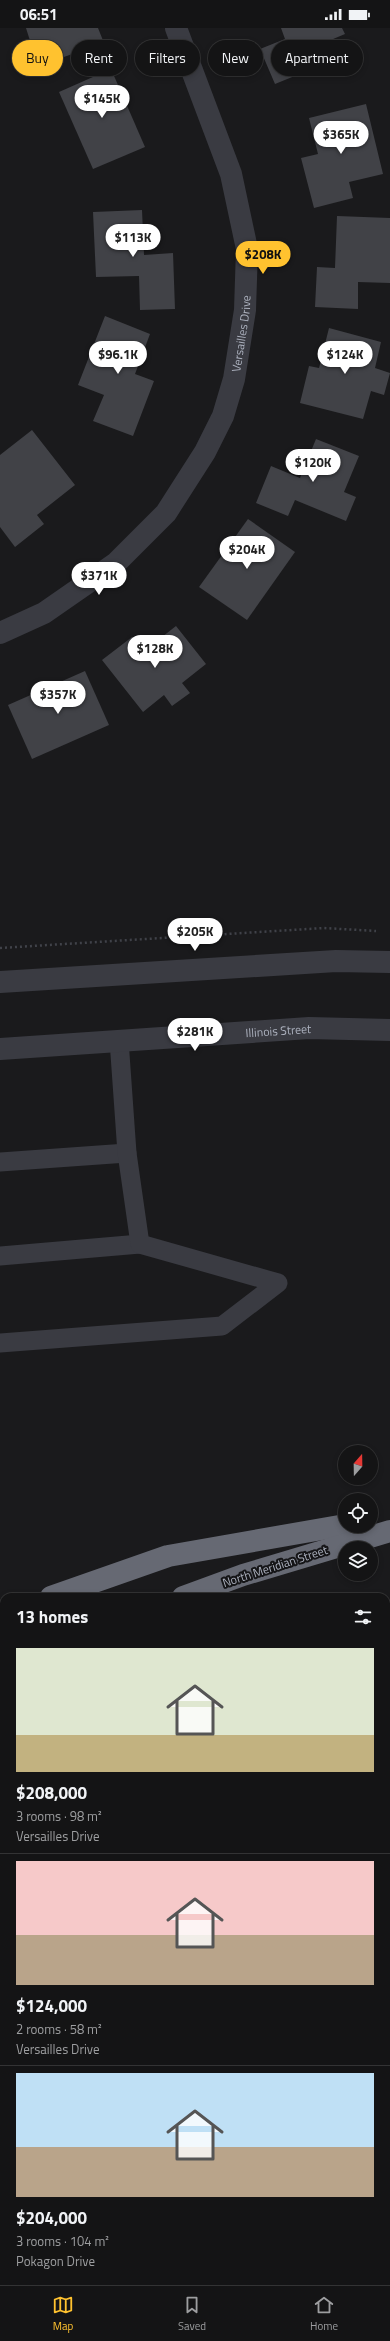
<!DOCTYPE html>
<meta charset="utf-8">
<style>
:root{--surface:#141415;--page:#212122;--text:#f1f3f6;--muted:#9d9ea0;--line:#333334;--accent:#ffc22f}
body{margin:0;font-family:"Titillium Web",sans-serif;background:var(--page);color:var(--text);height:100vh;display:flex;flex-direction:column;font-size:15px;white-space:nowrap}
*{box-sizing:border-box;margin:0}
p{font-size:13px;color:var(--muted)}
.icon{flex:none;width:22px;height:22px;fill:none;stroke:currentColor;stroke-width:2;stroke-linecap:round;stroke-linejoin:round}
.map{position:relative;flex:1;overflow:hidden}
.side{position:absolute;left:0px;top:1565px;width:390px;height:692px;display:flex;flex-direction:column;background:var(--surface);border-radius:12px 12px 0 0;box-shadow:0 2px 6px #0003,0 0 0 1px var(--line)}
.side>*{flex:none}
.hud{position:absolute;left:12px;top:12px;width:366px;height:36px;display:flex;gap:8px}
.needle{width:26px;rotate:20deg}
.tools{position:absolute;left:338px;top:1417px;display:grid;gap:8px}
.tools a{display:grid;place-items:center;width:40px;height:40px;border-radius:50%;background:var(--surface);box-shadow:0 2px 6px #0003,0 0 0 1px var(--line);font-size:20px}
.price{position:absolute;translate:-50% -34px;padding:0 9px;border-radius:14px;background:#fff;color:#222;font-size:13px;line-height:26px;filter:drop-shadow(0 1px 2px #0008)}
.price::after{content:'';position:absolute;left:50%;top:24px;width:12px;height:9px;margin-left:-6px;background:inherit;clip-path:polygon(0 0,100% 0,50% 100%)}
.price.on{background:var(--accent);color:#111}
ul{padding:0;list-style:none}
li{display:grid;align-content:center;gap:8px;height:212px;padding:0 16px}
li+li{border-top:1px solid var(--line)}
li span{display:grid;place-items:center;height:124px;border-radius:0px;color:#555}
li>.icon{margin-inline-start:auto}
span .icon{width:72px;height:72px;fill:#fffc;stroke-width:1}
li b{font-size:17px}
h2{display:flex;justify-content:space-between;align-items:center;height:48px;padding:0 16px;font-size:17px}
.pill{padding:0 14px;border-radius:18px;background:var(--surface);box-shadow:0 2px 6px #0003,0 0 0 1px var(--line);font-size:14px;line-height:36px}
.pill.on{background:var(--accent);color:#111}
.status{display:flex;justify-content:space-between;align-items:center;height:28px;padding:0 20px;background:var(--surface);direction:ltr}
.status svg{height:11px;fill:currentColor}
.dock{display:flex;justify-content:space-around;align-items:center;height:56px;border-top:1px solid var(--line);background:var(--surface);font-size:11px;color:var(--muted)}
.dock a{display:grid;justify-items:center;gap:2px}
.dock .on{color:var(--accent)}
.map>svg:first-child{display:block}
.built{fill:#262629}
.building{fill:#414247}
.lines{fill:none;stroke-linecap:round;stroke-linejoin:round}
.path{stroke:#404249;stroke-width:2.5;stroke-dasharray:2 3;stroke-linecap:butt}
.service{stroke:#3a3b42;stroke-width:19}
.minor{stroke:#3a3b42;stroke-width:22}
.tertiary{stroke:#3a3b42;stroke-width:22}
.motorway{stroke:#666973;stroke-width:22}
.labels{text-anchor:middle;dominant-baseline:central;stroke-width:4;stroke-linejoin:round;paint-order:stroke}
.street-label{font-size:12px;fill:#abb0bd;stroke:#151517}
</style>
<div class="status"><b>06:51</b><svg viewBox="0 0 49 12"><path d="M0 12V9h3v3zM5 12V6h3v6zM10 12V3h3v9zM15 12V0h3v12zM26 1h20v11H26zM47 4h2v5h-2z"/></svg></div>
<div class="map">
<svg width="390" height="2257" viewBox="0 0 390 2257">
<rect width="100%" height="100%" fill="#1a1a1c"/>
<!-- built -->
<path class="built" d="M390 1875V2257H0V2049L4 2047V2253H386V1876Z"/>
<!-- building -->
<g class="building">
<path d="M26 0H98L104 15 38 38Z"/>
<path d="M281 0H342L345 6 300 25 307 43 275 56 260 21 285 11Z"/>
<path d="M111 41 145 119 93 141 59 64Z"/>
<path d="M366 76 383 146 349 154 353 170 314 180 301 130 318 126 309 90Z"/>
<path d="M142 182 144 227 173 225 175 281 140 282 139 248 96 249 93 184Z"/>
<path d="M337 188 390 190V255L358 254V281L315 279 317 239 335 240Z"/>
<path d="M105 288 150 306 135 346 154 353 133 408 93 393 104 367 78 357Z"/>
<path d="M329 300 381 314 375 340 390 345 384 367 371 363 363 391 300 375 309 338 319 340Z"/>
<path d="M32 402 75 457 37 487 44 496 15 519 0 499V427Z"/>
<path d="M316 411 359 428 344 464 356 469 346 493 295 472 288 488 256 475 271 438 300 450Z"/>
<path d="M248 491 295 524 247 592 199 559Z"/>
<path d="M176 598 206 636 182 655 190 665 172 678 164 667 143 684 102 632 132 609 144 623Z"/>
<path d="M85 643 109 697 32 731 8 677Z"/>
<path d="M390 1964V2233H386V1965Z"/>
<path d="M4 2153V2253H134L135 2257H0V2154Z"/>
</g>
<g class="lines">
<!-- path -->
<path class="path" d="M0 920 324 900 376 903"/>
<!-- service -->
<g class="service">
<path d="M0 1134 127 1125"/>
<path d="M0 1228 140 1216"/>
<path d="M0 1315 222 1298 278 1255 140 1216 127 1125 119 1012"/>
<path d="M212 2253 213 2257"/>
</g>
<!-- minor -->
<path class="minor" id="s1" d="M0 605 44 585 116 535 166 485 205 424 223 388 234 351 245 282 247 221 231 146 176 0"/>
<!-- tertiary -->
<g class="tertiary">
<path d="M0 954 336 933 390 934"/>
<path id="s2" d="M0 1021 309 1000 390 1002"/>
</g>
<!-- motorway -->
<g class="motorway">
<path d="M51 1569 168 1528 345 1497"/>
<path d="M183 1569 243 1547 390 1503"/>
<path d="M0 1587 4 1586"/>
<path d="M386 1640 390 1639"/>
<path d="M0 1644 4 1642"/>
<path d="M0 1785 4 1783"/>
</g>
</g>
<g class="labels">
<!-- street labels -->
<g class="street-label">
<text stroke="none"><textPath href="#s1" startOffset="404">Versailles Drive</textPath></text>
<text stroke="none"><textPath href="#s2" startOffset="279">Illinois Street</textPath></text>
<text transform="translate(275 1538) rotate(-18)">North Meridian Street</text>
</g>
</g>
</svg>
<div class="tools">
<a><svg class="needle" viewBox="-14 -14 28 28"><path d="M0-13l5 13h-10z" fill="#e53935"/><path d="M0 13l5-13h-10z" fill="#9d9ea0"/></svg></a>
<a><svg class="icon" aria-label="locate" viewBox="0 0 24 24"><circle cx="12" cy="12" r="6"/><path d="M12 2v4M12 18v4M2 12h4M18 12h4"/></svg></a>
<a><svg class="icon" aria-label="layers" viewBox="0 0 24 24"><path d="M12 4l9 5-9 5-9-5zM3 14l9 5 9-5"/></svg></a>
</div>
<b class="price" style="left:102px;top:91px">$145K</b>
<b class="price" style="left:341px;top:127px">$365K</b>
<b class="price" style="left:133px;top:230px">$113K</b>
<b class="price on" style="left:263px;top:247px">$208K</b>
<b class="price" style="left:118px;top:347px">$96.1K</b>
<b class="price" style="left:345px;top:347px">$124K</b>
<b class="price" style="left:313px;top:455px">$120K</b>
<b class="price" style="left:247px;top:542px">$204K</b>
<b class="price" style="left:99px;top:568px">$371K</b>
<b class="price" style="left:155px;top:641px">$128K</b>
<b class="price" style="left:58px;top:687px">$357K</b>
<b class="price" style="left:195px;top:924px">$205K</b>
<b class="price" style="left:195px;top:1024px">$281K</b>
<div class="hud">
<a class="pill on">Buy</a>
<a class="pill">Rent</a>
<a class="pill">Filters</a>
<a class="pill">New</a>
<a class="pill">Apartment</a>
</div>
<section class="side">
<h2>13 homes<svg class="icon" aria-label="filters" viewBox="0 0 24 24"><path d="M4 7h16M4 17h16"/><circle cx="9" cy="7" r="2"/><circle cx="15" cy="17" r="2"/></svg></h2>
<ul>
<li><span style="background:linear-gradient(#dfe7d0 70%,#c2b280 0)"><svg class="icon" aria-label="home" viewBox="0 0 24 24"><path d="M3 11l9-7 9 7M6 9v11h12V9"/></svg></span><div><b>$208,000</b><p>3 rooms · 98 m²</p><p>Versailles Drive</p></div></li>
<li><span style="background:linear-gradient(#f6c9c9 60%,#b9a48a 0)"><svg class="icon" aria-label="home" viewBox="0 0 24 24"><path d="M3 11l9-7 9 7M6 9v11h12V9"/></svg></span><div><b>$124,000</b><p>2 rooms · 58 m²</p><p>Versailles Drive</p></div></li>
<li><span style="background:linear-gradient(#bfe0f5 60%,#b9a48a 0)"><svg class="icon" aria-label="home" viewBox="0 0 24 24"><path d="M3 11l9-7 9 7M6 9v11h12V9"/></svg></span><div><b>$204,000</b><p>3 rooms · 104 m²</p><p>Pokagon Drive</p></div></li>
</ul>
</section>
</div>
<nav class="dock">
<a class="on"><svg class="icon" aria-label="map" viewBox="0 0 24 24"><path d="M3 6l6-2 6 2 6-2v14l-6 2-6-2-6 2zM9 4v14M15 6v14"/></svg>Map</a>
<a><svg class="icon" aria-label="saved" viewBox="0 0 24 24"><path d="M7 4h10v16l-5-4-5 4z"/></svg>Saved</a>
<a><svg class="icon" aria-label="home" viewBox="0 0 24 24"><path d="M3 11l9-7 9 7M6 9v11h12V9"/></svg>Home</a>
</nav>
